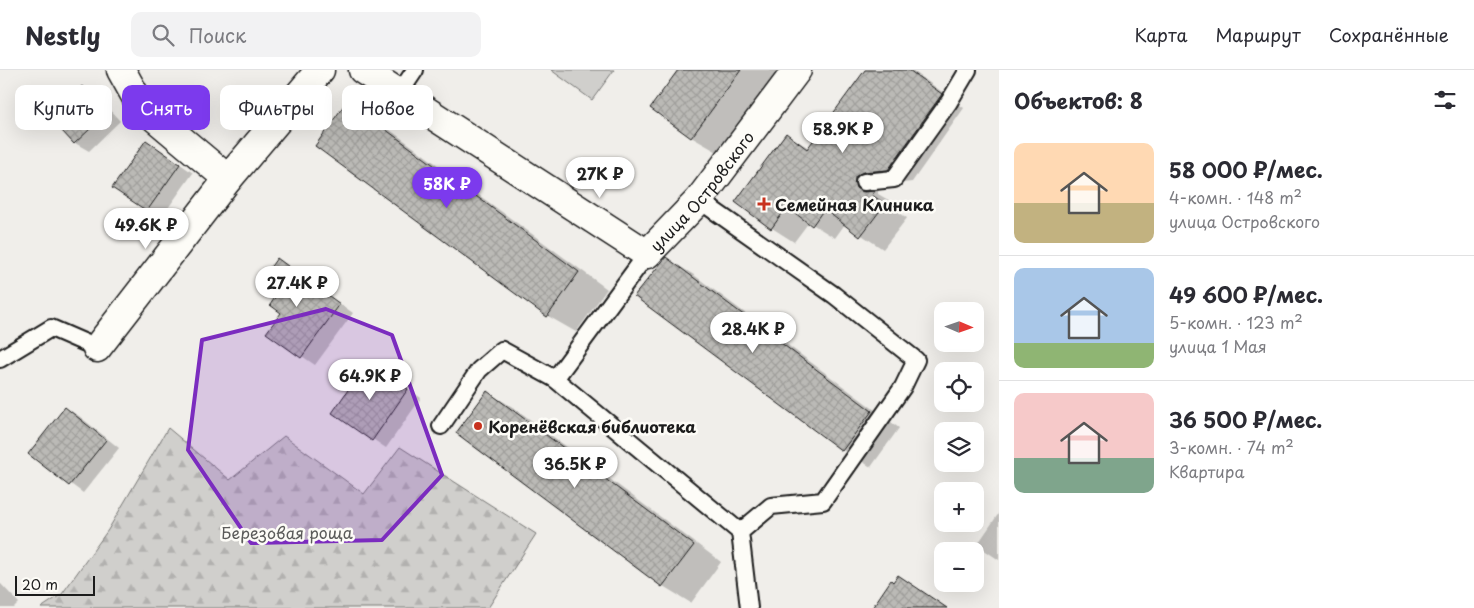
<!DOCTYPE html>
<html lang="ru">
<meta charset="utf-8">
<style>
:root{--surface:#fff;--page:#f2f2f3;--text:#2b2b33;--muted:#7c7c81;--line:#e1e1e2;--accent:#7c3aed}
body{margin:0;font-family:"Playpen Sans",sans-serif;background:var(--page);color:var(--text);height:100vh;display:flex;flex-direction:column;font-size:19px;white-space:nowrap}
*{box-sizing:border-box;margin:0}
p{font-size:16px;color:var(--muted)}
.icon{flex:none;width:28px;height:28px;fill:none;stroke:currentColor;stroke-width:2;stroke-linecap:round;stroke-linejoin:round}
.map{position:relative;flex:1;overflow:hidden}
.panel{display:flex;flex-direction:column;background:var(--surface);width:475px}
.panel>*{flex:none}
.hud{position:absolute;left:15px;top:15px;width:475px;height:45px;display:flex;gap:10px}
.needle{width:32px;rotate:92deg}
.controls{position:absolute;left:934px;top:232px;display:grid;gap:10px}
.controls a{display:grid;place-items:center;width:50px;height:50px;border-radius:10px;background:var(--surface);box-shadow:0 5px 20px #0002;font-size:25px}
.scale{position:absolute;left:15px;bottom:12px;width:80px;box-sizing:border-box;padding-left:5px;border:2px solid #1c1c1c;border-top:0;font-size:14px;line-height:18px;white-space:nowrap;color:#1c1c1c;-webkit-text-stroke:4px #fdfcf7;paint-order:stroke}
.price{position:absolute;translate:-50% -42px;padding:0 11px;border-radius:18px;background:#fff;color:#222;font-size:16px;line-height:32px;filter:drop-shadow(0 1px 2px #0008)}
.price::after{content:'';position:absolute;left:50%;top:30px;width:15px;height:11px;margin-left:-8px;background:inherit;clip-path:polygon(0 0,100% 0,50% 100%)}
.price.selected{background:var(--accent);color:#fff}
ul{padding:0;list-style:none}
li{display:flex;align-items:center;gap:15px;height:125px;padding:0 15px}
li+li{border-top:1px solid var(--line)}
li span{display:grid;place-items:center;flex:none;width:140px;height:100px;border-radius:10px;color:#555}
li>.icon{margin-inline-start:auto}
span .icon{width:60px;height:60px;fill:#fffc;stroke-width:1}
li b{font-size:21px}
h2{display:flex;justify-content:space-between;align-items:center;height:60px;padding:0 15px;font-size:21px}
.tag{padding:0 18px;border-radius:10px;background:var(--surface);box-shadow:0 5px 20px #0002;font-size:18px;line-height:45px}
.tag.selected{background:var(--accent);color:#fff}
header{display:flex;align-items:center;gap:30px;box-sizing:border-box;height:70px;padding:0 25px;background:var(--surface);border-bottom:1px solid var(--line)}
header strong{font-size:24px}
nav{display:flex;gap:28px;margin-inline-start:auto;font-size:18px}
.search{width:350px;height:45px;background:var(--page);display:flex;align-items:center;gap:12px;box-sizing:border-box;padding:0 18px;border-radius:10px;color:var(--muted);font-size:19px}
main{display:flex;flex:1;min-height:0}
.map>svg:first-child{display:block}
.forest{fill:url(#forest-firs);stroke:#767674}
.park{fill:#d0cfcc;stroke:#767674}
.shadow{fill:#0003}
.building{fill:url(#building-cross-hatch);stroke:#1c1c1c}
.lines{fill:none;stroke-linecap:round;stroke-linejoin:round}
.service-casing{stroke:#1c1c1c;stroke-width:20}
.minor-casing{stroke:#1c1c1c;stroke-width:31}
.service{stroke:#fdfcf7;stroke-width:16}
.minor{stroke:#fdfcf7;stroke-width:28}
.marked{fill:#7b2cbf;fill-opacity:0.2;stroke:#7b2cbf;stroke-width:4;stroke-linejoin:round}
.poi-dot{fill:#c8321e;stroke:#fdfcf7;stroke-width:2}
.labels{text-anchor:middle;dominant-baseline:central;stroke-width:5;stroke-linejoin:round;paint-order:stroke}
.street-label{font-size:16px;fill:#1c1c1c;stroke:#fdfcf7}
.poi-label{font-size:16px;font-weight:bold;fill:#1c1c1c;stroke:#fdfcf7;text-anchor:start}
.park-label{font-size:16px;fill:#5b5b5a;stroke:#fdfcf7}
</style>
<header>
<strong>Nestly</strong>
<div class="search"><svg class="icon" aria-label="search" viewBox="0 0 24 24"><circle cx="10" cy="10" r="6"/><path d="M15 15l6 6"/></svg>Поиск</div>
<nav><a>Карта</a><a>Маршрут</a><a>Сохранённые</a></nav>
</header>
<main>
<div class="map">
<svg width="999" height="538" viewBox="0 0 999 538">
<defs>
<pattern id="forest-firs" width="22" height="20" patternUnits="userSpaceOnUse" patternTransform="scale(1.25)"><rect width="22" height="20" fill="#d0cfcc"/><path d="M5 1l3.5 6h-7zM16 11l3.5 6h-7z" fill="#b2b1af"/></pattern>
<pattern id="building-cross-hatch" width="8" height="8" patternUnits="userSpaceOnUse" patternTransform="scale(1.25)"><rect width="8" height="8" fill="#bbbab6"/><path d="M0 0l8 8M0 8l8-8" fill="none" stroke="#a09f9c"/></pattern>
</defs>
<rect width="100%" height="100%" fill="#f0eeea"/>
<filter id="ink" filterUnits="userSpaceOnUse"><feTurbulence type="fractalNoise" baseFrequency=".02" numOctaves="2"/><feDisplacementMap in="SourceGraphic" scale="10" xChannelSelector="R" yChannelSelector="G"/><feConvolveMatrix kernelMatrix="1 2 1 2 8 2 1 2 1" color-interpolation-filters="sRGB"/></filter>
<g filter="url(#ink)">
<!-- forest -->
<path class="forest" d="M168 358 230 410 284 366 364 424 400 377 536 464 488 538H41L62 524 108 460Z"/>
<!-- park -->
<path class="park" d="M551 0H614L592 30Z"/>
<!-- shadow -->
<g class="shadow">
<path d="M680 0H781L719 83 691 67Z"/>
<path d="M867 0H912L964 38 912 112 886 115 878 121V124L897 135 894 139 907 148 883 179 845 154 835 168 809 152 794 172 772 158 737 132 787 65 809 78Z"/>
<path d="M82 17 96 25 120 51 89 81 75 73 51 47Z"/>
<path d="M347 33 375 49 607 219 576 262 548 246Z"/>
<path d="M160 80 193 103 161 148 114 117Z"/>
<path d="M666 188 694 205 899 358 871 397 843 380 636 226Z"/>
<path d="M277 189 353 243 315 295 268 263 282 243 278 226Z"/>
<path d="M382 301 421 328 386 378 334 343Z"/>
<path d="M487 322 516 339 721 492 691 533 663 516 457 363Z"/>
<path d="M65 338 79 346 119 378 83 423 30 384Z"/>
<path d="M999 443V490L977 475Z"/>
<path d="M0 513 19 533 14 538H0Z"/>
</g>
<!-- building -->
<g class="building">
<path d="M678 0H741L691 68 650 38Z"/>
<path d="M865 0H909L942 24 888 100 863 102 855 107 856 118 864 122 875 121 872 125 885 134 860 167 824 139 812 156 787 137 771 159 735 132 786 63 807 79Z"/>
<path d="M82 16 107 43 74 74 49 47Z"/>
<path d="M347 31 579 202 547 247 315 76Z"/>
<path d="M146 70 180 94 147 141 112 118Z"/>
<path d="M666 187 872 341 842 381 634 226Z"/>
<path d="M277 188 340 234 301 288 266 263 281 243 270 235 276 226 259 213Z"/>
<path d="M368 291 408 319 372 371 332 343Z"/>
<path d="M487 321 694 475 662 517 456 363Z"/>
<path d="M65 337 106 370 69 416 28 384Z"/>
<path d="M898 505 947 538H872L891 510 893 512Z"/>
</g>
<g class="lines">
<!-- service casing -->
<g class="service-casing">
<g id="service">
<path d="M399 24 415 0"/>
<path d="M864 112 894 109 949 32 968 0"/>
<path d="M699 130 834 225 916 290 903 317 823 431 771 436 740 462 749 538"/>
<path d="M0 289 51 258 97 278"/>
<path d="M555 309 740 462"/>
<path d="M441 356 479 300 502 280 555 309 647 184"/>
</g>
</g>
<!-- minor casing -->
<g class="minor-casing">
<g id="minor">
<path d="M121 0 141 36 228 109"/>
<path id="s1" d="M363 0 647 184 699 130 797 0"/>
<path d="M97 278 228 109 320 0"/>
</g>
</g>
<!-- service -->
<use href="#service" class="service"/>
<!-- minor -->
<use href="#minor" class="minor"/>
</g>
</g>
<!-- marked area -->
<path class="marked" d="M326 239 392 265 442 405 382 470 251 473 188 380 202 270Z"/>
<!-- markers -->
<g class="poi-dot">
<path d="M761.5 126.5h5v5h5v5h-5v5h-5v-5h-5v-5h5z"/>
<circle cx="478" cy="356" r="5"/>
</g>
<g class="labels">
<!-- street labels -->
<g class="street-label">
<text stroke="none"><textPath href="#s1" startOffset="422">улица Островского</textPath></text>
</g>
<!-- poi labels -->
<g class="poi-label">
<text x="775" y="134">Семейная Клиника</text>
<text x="488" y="356">Коренёвская библиотека</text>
</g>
<!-- park labels -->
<g class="park-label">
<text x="287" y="462">Березовая роща</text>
</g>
</g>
</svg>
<div class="controls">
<a><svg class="needle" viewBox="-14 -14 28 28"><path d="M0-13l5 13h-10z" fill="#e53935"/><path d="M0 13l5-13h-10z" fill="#7c7c81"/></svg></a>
<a><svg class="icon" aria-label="locate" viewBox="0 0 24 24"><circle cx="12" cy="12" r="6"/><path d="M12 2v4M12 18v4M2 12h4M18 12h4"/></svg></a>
<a><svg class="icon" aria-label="layers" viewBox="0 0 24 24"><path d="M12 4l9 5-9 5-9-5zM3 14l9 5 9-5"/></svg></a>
<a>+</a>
<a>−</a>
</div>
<div class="scale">20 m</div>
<b class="price" style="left:843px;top:84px">58.9K ₽</b>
<b class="price" style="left:600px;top:129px">27K ₽</b>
<b class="price selected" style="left:447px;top:139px">58K ₽</b>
<b class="price" style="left:146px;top:180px">49.6K ₽</b>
<b class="price" style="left:297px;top:238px">27.4K ₽</b>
<b class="price" style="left:753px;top:284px">28.4K ₽</b>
<b class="price" style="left:370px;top:331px">64.9K ₽</b>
<b class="price" style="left:575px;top:419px">36.5K ₽</b>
<div class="hud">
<a class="tag">Купить</a>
<a class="tag selected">Снять</a>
<a class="tag">Фильтры</a>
<a class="tag">Новое</a>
</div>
</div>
<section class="panel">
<h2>Объектов: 8<svg class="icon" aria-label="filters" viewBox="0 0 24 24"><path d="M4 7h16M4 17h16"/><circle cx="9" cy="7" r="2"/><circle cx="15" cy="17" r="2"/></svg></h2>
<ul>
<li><span style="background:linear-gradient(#ffd9b3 60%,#c2b280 0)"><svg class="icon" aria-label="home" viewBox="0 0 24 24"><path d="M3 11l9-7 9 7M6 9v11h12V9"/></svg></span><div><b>58 000 ₽/мес.</b><p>4-комн. · 148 m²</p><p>улица Островского</p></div></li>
<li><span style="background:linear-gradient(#a9c7e8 75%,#8fb573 0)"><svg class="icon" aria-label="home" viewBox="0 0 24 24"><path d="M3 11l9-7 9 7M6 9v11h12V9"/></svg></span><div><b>49 600 ₽/мес.</b><p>5-комн. · 123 m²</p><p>улица 1 Мая</p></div></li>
<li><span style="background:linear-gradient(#f6c9c9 65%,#7fa58c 0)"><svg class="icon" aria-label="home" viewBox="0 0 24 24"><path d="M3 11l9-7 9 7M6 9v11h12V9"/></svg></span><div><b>36 500 ₽/мес.</b><p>3-комн. · 74 m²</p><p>Квартира</p></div></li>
</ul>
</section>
</main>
